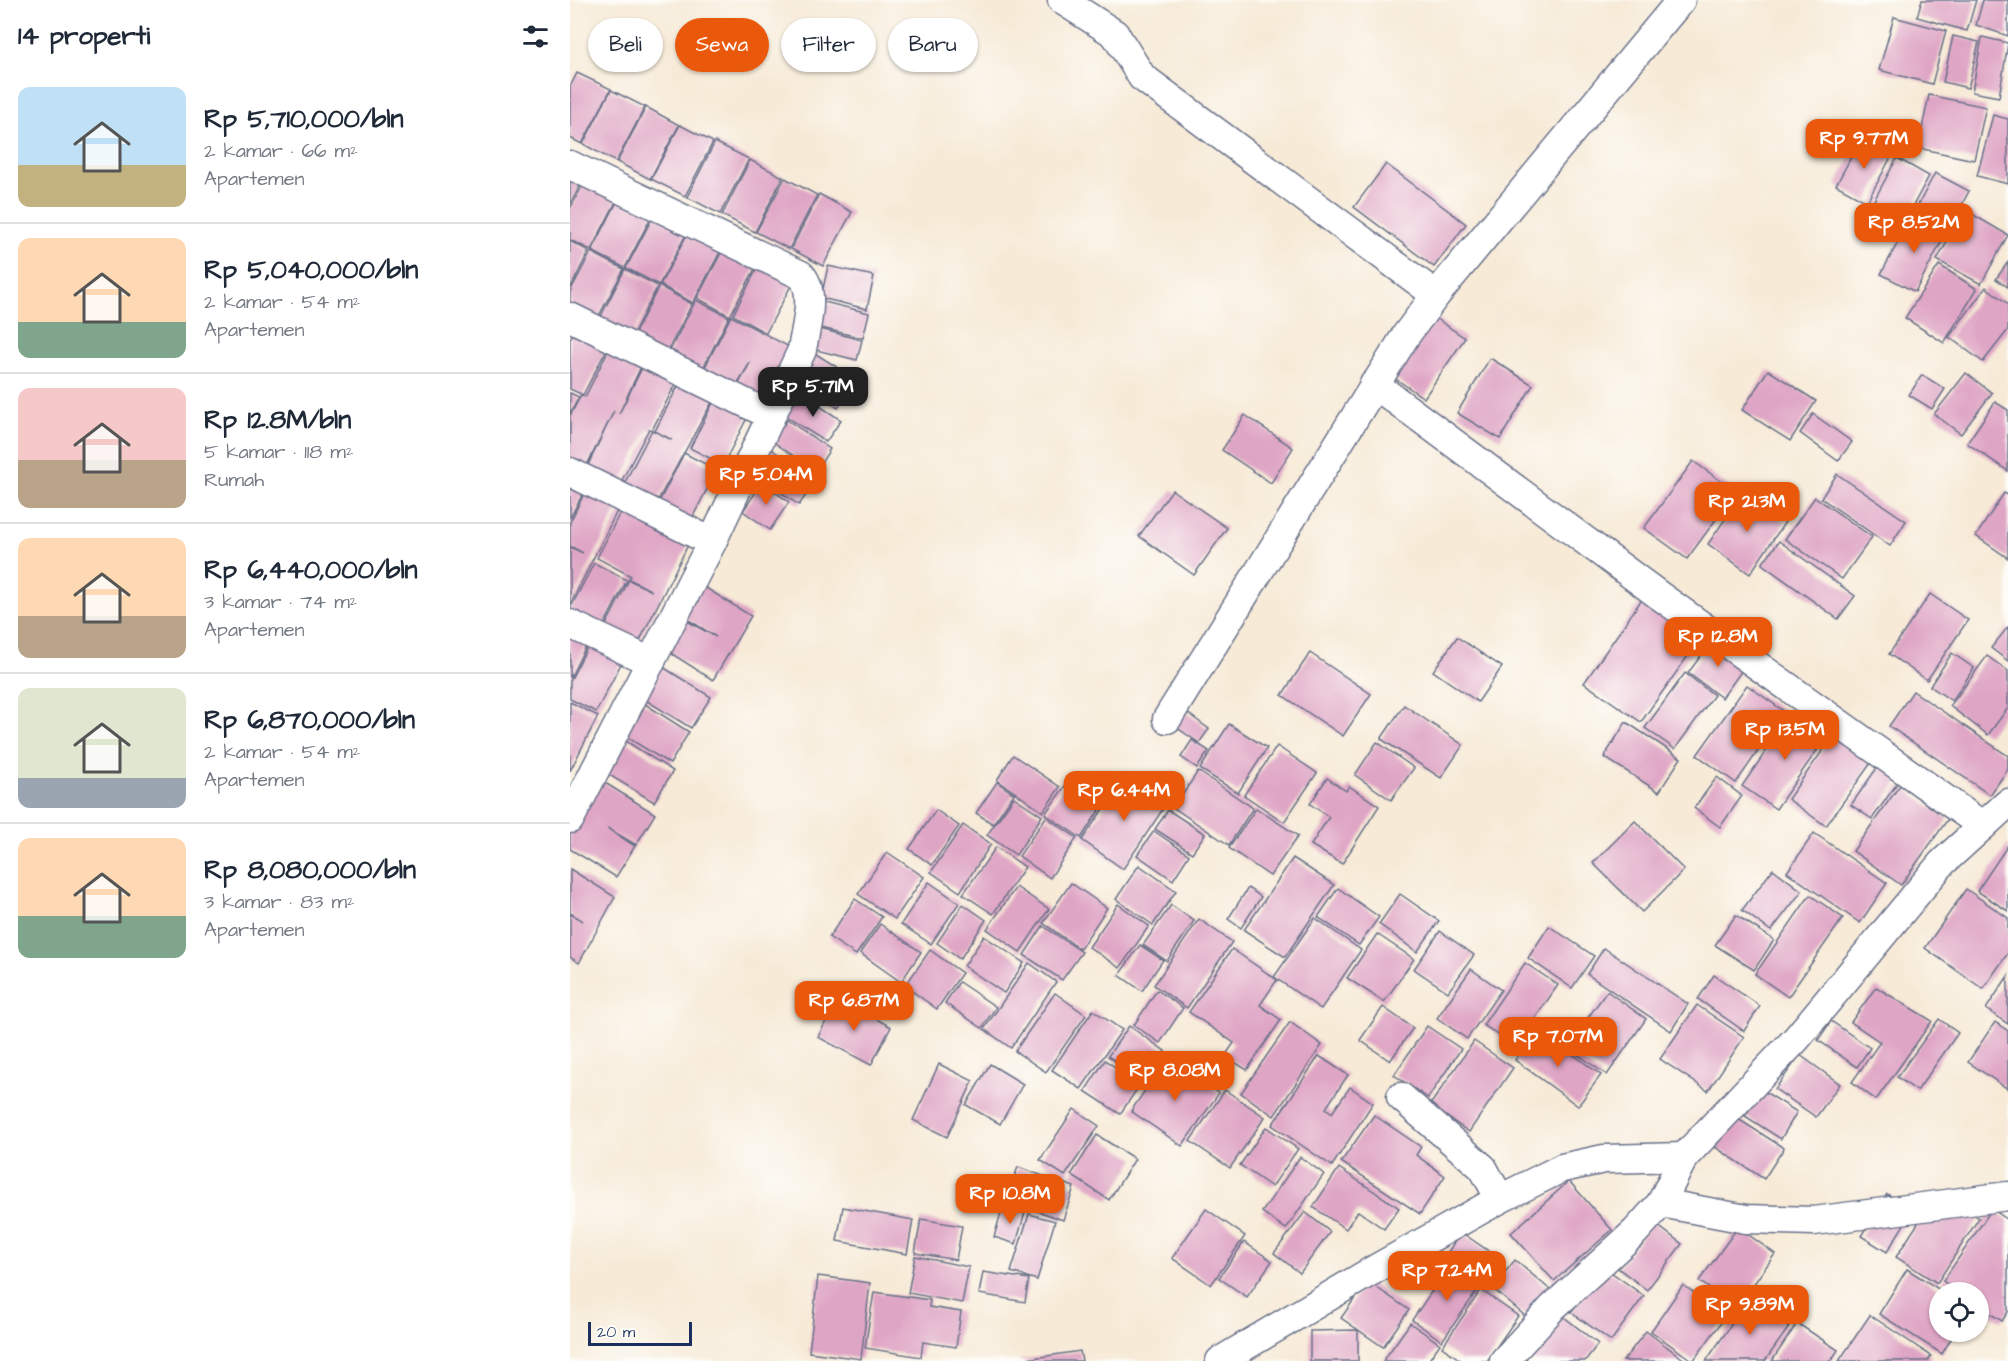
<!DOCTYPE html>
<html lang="id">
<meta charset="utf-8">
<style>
:root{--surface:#fff;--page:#f6f6f7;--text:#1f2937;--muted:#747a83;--line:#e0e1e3;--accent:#ea580c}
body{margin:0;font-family:"Architects Daughter",sans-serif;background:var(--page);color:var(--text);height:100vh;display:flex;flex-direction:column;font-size:22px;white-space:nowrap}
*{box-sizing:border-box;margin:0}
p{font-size:20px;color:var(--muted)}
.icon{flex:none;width:33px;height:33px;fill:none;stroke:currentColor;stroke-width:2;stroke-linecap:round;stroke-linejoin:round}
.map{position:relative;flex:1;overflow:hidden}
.drawer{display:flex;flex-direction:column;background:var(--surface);width:570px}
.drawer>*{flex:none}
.hud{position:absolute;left:18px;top:18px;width:570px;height:54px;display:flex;gap:12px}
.controls{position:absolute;left:1359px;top:1282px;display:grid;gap:12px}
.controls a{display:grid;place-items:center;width:60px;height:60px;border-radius:50%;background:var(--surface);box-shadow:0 2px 4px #0004;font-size:30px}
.scale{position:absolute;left:18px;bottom:15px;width:104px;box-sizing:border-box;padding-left:6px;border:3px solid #1b2f5e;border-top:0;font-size:16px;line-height:21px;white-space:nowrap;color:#1b2f5e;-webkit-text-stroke:4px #fdfcf7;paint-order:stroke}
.price{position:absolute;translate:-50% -51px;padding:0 14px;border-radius:12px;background:var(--accent);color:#fff;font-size:20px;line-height:39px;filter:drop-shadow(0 2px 3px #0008)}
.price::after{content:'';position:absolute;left:50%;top:36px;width:18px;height:14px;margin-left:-9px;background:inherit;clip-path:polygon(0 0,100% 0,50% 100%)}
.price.active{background:#222;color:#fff}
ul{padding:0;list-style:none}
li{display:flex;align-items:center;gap:18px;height:150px;padding:0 18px}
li+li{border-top:2px solid var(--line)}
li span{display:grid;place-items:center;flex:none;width:168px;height:120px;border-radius:12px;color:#555}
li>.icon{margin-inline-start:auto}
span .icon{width:72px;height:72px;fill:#fffc;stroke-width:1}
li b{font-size:26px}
h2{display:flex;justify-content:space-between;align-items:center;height:72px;padding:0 18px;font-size:26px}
.chip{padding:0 21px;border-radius:27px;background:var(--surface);box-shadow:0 2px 4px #0004;font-size:21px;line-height:54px}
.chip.active{background:var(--accent);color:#fff}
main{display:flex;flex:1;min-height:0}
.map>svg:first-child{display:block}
.building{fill:#dfa5c5}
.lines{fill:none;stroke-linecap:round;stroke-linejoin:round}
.street-casing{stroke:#687088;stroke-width:31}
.street{stroke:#fff;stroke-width:28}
</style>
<main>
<section class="drawer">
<h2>14 properti<svg class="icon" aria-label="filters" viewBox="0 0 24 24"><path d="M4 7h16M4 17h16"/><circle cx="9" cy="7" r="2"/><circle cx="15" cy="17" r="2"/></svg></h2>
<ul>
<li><span style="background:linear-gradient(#bfe0f5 65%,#c2b280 0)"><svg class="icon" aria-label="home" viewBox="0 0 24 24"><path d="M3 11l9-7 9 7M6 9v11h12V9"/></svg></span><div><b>Rp 5,710,000/bln</b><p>2 kamar · 66 m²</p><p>Apartemen</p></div></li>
<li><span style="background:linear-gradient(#ffd9b3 70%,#7fa58c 0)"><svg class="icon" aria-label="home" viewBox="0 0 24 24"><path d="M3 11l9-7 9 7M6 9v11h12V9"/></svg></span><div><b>Rp 5,040,000/bln</b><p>2 kamar · 54 m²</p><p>Apartemen</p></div></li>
<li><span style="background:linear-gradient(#f6c9c9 60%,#b9a48a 0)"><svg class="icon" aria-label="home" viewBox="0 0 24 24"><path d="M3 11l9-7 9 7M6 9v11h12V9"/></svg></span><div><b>Rp 12.8M/bln</b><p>5 kamar · 118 m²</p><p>Rumah</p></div></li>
<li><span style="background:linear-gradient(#ffd9b3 65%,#b9a48a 0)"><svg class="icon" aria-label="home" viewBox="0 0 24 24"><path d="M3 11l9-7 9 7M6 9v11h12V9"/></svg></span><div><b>Rp 6,440,000/bln</b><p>3 kamar · 74 m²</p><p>Apartemen</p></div></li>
<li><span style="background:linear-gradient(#dfe7d0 75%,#9aa5b1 0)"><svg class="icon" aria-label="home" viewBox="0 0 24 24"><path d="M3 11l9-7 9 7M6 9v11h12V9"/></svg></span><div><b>Rp 6,870,000/bln</b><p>2 kamar · 54 m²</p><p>Apartemen</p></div></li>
<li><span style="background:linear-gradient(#ffd9b3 65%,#7fa58c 0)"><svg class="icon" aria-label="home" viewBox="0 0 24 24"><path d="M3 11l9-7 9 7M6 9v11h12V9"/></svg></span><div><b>Rp 8,080,000/bln</b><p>3 kamar · 83 m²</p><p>Apartemen</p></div></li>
</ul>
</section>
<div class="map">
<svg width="1438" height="1361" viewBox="0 0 1438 1361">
<rect width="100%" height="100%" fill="#fdfcf7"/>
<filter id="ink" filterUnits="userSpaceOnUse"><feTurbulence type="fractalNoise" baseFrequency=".0167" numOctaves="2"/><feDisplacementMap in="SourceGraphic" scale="12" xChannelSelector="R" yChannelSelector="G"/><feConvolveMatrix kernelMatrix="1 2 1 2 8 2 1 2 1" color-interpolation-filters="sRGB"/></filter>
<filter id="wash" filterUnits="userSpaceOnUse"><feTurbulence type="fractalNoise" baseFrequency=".008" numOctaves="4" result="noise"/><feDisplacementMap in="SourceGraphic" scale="24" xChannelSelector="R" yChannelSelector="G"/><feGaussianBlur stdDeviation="1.35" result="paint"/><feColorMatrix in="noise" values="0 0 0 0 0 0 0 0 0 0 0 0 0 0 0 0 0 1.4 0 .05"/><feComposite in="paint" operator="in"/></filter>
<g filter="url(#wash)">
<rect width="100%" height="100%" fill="#f7ead7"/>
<g id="blocks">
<!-- building -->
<g class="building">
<path d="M1352 0H1406L1397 31 1347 17Z"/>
<path d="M1413 0H1438V36L1406 25Z"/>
<path d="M1324 17 1376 31 1362 84 1309 70Z"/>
<path d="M1383 36 1409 42 1398 88 1373 82Z"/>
<path d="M1412 37 1438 43 1429 97 1402 92Z"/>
<path d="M7 73 41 89 12 144 0 138V87Z"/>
<path d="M41 90 75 107 46 162 13 144Z"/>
<path d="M1359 95 1416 107 1404 160 1348 148Z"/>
<path d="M76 107 109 125 80 179 47 162Z"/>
<path d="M1423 115 1438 119V184L1407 176Z"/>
<path d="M110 125 143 142 115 196 81 179Z"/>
<path d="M1291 139 1322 155 1297 202 1266 185Z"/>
<path d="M145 142 179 159 150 214 117 197Z"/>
<path d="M1327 158 1359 176 1333 224 1301 206Z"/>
<path d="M180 160 213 177 185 232 152 215Z"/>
<path d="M816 164 896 224 864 267 784 207Z"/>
<path d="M0 170 14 178 0 205Z"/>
<path d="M1365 173 1399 191 1379 229 1345 211Z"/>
<path d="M215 178 247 195 219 249 186 232Z"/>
<path d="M16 179 49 196 21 250 0 240V209Z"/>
<path d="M249 194 282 212 253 266 221 249Z"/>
<path d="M50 196 83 213 55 268 22 251Z"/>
<path d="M1395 210 1438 235 1411 284 1367 260Z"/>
<path d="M85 213 118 231 89 285 56 268Z"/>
<path d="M1342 216 1376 233 1345 292 1311 274Z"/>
<path d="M119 231 152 248 123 303 90 285Z"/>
<path d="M0 241 19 251 0 289Z"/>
<path d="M156 244 189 261 160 316 127 298Z"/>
<path d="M21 252 54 269 25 323 0 310V292Z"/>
<path d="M191 261 225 278 196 333 163 315Z"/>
<path d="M1438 262V287L1426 279Z"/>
<path d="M1369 265 1407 289 1374 343 1335 318Z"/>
<path d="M258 266 304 276 297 309 251 298Z"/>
<path d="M55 269 88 286 59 341 27 324Z"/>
<path d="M89 286 122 304 94 358 61 341Z"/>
<path d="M1416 287 1438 304V330L1413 362 1379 337Z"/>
<path d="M126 300 159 317 131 372 98 354Z"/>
<path d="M250 301 299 313 293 338 243 326Z"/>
<path d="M858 313 895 338 854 398 817 373Z"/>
<path d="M161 316 227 351 199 406 166 389 181 361 165 388 133 371Z"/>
<path d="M8 324 41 341 13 395 0 389V339Z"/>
<path d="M246 328 292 340 287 360 242 349Z"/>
<path d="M43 341 75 358 49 414 77 358 110 375 82 430 79 429 50 484 17 467 44 411 16 467 0 459V416L11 395 15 397Z"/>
<path d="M238 349 286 379 268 408 220 378Z"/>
<path d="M920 358 963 385 930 439 887 413Z"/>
<path d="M1198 370 1246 401 1220 441 1172 410Z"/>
<path d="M1396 373 1422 393 1391 434 1364 414Z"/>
<path d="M1352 375 1375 389 1362 409 1339 395Z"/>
<path d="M113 376 147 393 87 502 54 484 82 430 102 440 85 431Z"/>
<path d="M0 393 9 397 0 414Z"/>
<path d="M148 393 181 410 153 465 120 448Z"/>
<path d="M230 393 271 420 256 442 215 416Z"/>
<path d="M1425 402 1438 410V471L1397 443Z"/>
<path d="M1243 414 1282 442 1268 461 1230 433Z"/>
<path d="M675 415 723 448 701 483 652 450Z"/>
<path d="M217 420 260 449 246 471 202 441Z"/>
<path d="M197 446 246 481 229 505 179 470Z"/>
<path d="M114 453 147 470 119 524 86 508Z"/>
<path d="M1123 461 1166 492 1117 559 1074 528Z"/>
<path d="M1267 474 1336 521 1320 546 1251 498Z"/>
<path d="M0 477 17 486 0 518Z"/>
<path d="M192 483 219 502 200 530 173 511Z"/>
<path d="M18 486 51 503 0 605V547L13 553 0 546V522Z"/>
<path d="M602 490 657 528 624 575 569 536Z"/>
<path d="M1173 493 1215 522 1180 574 1138 544Z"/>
<path d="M1434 493 1438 495V558L1406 536Z"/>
<path d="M1245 497 1302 537 1272 579 1215 539Z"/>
<path d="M55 503 120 541 64 652 31 635 59 580 82 591 59 579 61 576 27 558Z"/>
<path d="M1209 541 1285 596 1268 619 1192 564Z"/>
<path d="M24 563 57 580 29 635 0 620V609Z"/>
<path d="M128 583 181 616 143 680 91 647 110 617 146 637 109 614Z"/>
<path d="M1360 594 1398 620 1357 680 1319 654Z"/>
<path d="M1072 599 1130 639 1071 722 1014 683Z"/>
<path d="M1438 627V661L1421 648Z"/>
<path d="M0 628 20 638 0 678Z"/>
<path d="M887 637 932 667 908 702 863 671Z"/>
<path d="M1145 637 1178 662 1152 698 1118 673Z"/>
<path d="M21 640 54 658 26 712 0 699V681Z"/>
<path d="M740 653 801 694 773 736 712 695Z"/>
<path d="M1382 653 1404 668 1382 701 1360 686Z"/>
<path d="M1417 656 1438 671V708L1418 735 1380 706Z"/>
<path d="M88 664 141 697 121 728 69 696Z"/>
<path d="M1115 673 1144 695 1105 749 1075 728Z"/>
<path d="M1177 685 1215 712 1166 783 1127 755Z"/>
<path d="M1343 691 1438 756V769L1420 795 1319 726Z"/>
<path d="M67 699 119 732 100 764 47 731Z"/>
<path d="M0 702 28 716 0 771Z"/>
<path d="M834 705 893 745 871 778 811 739Z"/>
<path d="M616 712 639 729 629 743 606 727Z"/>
<path d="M1223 712 1257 736 1206 809 1172 786Z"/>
<path d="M1056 722 1111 758 1089 792 1034 757Z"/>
<path d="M659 724 697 748 668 793 630 769Z"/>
<path d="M1263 736 1301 763 1256 826 1218 799Z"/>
<path d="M51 738 103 771 84 802 31 770Z"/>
<path d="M622 740 639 751 627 768 611 757Z"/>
<path d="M807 742 844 768 821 800 785 775Z"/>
<path d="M707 746 747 773 714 822 674 795Z"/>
<path d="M443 755 490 787 473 812 427 780Z"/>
<path d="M1311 762 1331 778 1302 819 1281 805Z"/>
<path d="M628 771 683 808 659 845 604 808Z"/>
<path d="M556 775 597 803 553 869 512 840Z"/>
<path d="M1147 777 1172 796 1150 827 1124 808Z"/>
<path d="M757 778 776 791 779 786 809 806 772 864 741 845 759 817 740 804Z"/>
<path d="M32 781 85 814 66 845 37 828 65 846 46 877 0 849V834Z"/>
<path d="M427 782 444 794 423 824 406 813Z"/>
<path d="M1330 785 1378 819 1331 885 1283 851Z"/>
<path d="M495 786 530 809 511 838 475 814Z"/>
<path d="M444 797 472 816 446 855 417 835Z"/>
<path d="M686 808 728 836 700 876 659 848Z"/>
<path d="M366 810 389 826 362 865 339 849Z"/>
<path d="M598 810 635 834 622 853 585 829Z"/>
<path d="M476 817 507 838 480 878 449 856Z"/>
<path d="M1065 821 1114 870 1072 912 1023 863Z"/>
<path d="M393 825 421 844 390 892 361 872Z"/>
<path d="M584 831 619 855 603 880 567 855Z"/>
<path d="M1244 833 1317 883 1290 923 1217 872Z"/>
<path d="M1438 845V911L1407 891Z"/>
<path d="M426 847 455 867 423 914 393 894Z"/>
<path d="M317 852 354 877 325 919 288 894Z"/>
<path d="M723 858 764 885 715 957 674 930Z"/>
<path d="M569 865 606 891 583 925 546 899Z"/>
<path d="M0 869 45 897 9 963 0 957V914L13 921 0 913Z"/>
<path d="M1203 869 1232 891 1201 931 1172 910Z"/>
<path d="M359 882 389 903 361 944 331 924Z"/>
<path d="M501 883 537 908 510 949 473 923Z"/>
<path d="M446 887 479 909 450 952 417 929Z"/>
<path d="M678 888 691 897 671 928 658 919Z"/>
<path d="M768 888 809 917 789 945 748 917Z"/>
<path d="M1396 889 1438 918V953L1413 989 1355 948Z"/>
<path d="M830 894 869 921 847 952 809 924Z"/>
<path d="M1240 895 1273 918 1218 997 1185 974Z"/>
<path d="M285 899 312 917 286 955 259 937Z"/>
<path d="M393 904 416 920 390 959 367 943Z"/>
<path d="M548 904 579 926 550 968 519 947Z"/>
<path d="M601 905 624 921 597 961 573 945Z"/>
<path d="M1166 915 1204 940 1184 970 1145 945Z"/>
<path d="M745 918 791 950 751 1009 704 977Z"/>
<path d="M629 919 662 942 617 1008 584 985Z"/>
<path d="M310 924 351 952 331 982 290 953Z"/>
<path d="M473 926 512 952 492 980 454 955Z"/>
<path d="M979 926 1024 956 1002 988 958 958Z"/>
<path d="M870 931 904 955 878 992 844 969Z"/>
<path d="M807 934 844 959 814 1002 777 978Z"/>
<path d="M414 936 454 963 434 993 394 966Z"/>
<path d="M570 945 593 960 572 991 549 975Z"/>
<path d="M1034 948 1118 1004 1101 1031 1017 974Z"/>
<path d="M662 949 707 980 690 1005 711 1020 677 1070 655 1056 664 1043 619 1012Z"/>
<path d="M360 950 392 973 367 1009 335 986Z"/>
<path d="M459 963 486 982 441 1048 414 1029Z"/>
<path d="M955 963 988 985 946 1046 913 1025Z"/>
<path d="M901 969 931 990 897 1039 867 1018Z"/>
<path d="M1144 975 1190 1006 1174 1031 1128 999Z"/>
<path d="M1438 976V1024L1416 1009Z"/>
<path d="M389 982 426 1007 412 1028 375 1003Z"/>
<path d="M1306 987 1362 1021 1306 1100 1282 1082 1310 1042 1281 1022Z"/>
<path d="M587 990 613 1008 590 1043 564 1025Z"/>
<path d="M1037 991 1076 1019 1037 1075 997 1047Z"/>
<path d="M485 993 516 1015 476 1072 445 1051Z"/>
<path d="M268 998 321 1027 301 1065 248 1037Z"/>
<path d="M1127 1005 1174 1037 1138 1091 1090 1059Z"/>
<path d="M813 1007 843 1028 820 1061 790 1040Z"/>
<path d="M523 1010 552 1030 511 1089 482 1070Z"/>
<path d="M1369 1019 1388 1033 1347 1091 1327 1077Z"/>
<path d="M1261 1021 1300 1048 1287 1067 1248 1040Z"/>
<path d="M720 1022 752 1045 704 1116 671 1093Z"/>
<path d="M1425 1022 1438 1031V1089L1398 1062Z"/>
<path d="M559 1026 595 1051 574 1081 538 1056Z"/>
<path d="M857 1026 891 1049 858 1098 824 1075Z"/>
<path d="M968 1029 1031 1075 1008 1106 945 1060Z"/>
<path d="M904 1041 943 1068 899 1132 860 1105Z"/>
<path d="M1230 1055 1270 1084 1246 1117 1205 1089Z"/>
<path d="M749 1056 778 1075 756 1108 762 1113 780 1087 803 1103 762 1166 702 1125Z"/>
<path d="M597 1058 649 1093 612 1146 561 1111Z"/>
<path d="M535 1060 570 1085 550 1114 515 1091Z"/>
<path d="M369 1064 403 1081 377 1137 343 1120Z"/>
<path d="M420 1064 453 1084 430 1124 396 1105Z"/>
<path d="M655 1090 695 1117 660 1168 620 1141Z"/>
<path d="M1192 1090 1227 1112 1211 1139 1175 1116Z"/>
<path d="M504 1109 529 1126 495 1176 470 1160Z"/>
<path d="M804 1115 851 1147 846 1155 875 1176 850 1214 771 1162Z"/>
<path d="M1165 1117 1214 1148 1194 1179 1145 1147Z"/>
<path d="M696 1127 728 1149 702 1187 670 1165Z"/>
<path d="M527 1135 565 1159 539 1200 501 1175Z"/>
<path d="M730 1157 754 1174 716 1229 692 1212Z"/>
<path d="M448 1167 504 1187 493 1220 436 1200Z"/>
<path d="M769 1168 829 1208 814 1229 788 1211 776 1229 743 1207Z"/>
<path d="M999 1181 1042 1230 984 1281 941 1233Z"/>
<path d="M1369 1191 1409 1218 1367 1283 1326 1257Z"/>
<path d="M1317 1194 1343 1210 1317 1252 1291 1236Z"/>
<path d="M433 1206 455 1212 446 1244 424 1237Z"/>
<path d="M273 1207 343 1220 337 1254 267 1241Z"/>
<path d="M636 1209 675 1236 641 1285 602 1258Z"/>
<path d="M1422 1209 1438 1220V1312L1432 1321 1408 1306V1293H1390L1373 1281Z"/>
<path d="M735 1212 760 1232 730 1273 704 1253Z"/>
<path d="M459 1214 485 1221 467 1280 441 1272Z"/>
<path d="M351 1219 392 1226 386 1260 345 1253Z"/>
<path d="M1083 1222 1112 1244 1077 1290 1048 1268Z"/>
<path d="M1168 1227 1205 1254 1167 1308 1129 1281Z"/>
<path d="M891 1232 933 1261 918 1284 876 1255Z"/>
<path d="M674 1242 702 1261 677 1297 649 1278Z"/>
<path d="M345 1256 399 1267 392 1303 338 1293Z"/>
<path d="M945 1260 984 1293 961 1321 922 1288Z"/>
<path d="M881 1263 912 1284 872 1341 842 1320Z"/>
<path d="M1034 1267 1074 1296 1041 1341 1001 1312Z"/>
<path d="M1337 1269 1375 1293H1370V1332H1385L1372 1354 1309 1314Z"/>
<path d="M413 1272 459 1279 455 1302 409 1294Z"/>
<path d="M248 1276 300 1283 291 1359 239 1352Z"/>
<path d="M797 1281 839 1310 813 1347 771 1318Z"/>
<path d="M1113 1285 1156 1316 1123 1361 1081 1331Z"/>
<path d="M911 1290 948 1316 917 1361H892L872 1347Z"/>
<path d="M304 1292 360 1300 359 1307 391 1312 386 1347 353 1342 351 1357 295 1348Z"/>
<path d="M1179 1299 1219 1327 1195 1361H1136Z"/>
<path d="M984 1309 1028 1344 1015 1361H944Z"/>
<path d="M1300 1315 1361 1356 1358 1361H1269Z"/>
<path d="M840 1323 870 1344 858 1361H813Z"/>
<path d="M1227 1323 1268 1350 1261 1361H1202Z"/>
<path d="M788 1330V1361H740V1331Z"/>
<path d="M1076 1331 1116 1361H1053Z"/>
<path d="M510 1351 512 1361H450V1360Z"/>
</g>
</g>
</g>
<g filter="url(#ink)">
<use href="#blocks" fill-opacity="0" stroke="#687088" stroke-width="1.5"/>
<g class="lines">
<!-- street casing -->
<g class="street-casing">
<g id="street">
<path d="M492 0 545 34 572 77 866 295"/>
<path d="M0 165 231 275C247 292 235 330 232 350L142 542 0 819"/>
<path d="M0 317 200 415"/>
<path d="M804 384 1090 596 1413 826"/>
<path d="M0 472 142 542"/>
<path d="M0 624 81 662"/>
<path d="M597 719 836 335 866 295 1111 0"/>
<path d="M831 1097 913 1168 930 1199"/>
<path d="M1091 1203 1176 1219 1244 1221 1438 1196"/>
<path d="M650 1361 800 1272 930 1199 992 1168 1034 1159 1114 1157"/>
<path d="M934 1361 983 1307 1065 1232 1091 1203 1114 1157 1227 1038 1372 863 1438 803"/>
</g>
</g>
<!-- street -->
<use href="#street" class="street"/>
</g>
</g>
</svg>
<div class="controls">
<a><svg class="icon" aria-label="locate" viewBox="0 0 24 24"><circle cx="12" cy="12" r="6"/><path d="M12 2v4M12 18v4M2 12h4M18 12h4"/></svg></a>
</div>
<div class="scale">20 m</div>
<b class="price" style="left:1294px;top:170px">Rp 9.77M</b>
<b class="price" style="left:1344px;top:254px">Rp 8.52M</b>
<b class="price active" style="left:243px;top:418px">Rp 5.71M</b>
<b class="price" style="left:196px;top:506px">Rp 5.04M</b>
<b class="price" style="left:1177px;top:533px">Rp 21.3M</b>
<b class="price" style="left:1148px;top:668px">Rp 12.8M</b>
<b class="price" style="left:1215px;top:761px">Rp 13.5M</b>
<b class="price" style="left:554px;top:822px">Rp 6.44M</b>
<b class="price" style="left:284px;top:1032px">Rp 6.87M</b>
<b class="price" style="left:988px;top:1068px">Rp 7.07M</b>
<b class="price" style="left:605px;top:1102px">Rp 8.08M</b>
<b class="price" style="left:440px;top:1225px">Rp 10.8M</b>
<b class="price" style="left:877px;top:1302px">Rp 7.24M</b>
<b class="price" style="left:1180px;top:1336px">Rp 9.89M</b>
<div class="hud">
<a class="chip">Beli</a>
<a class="chip active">Sewa</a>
<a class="chip">Filter</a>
<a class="chip">Baru</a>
</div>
</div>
</main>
